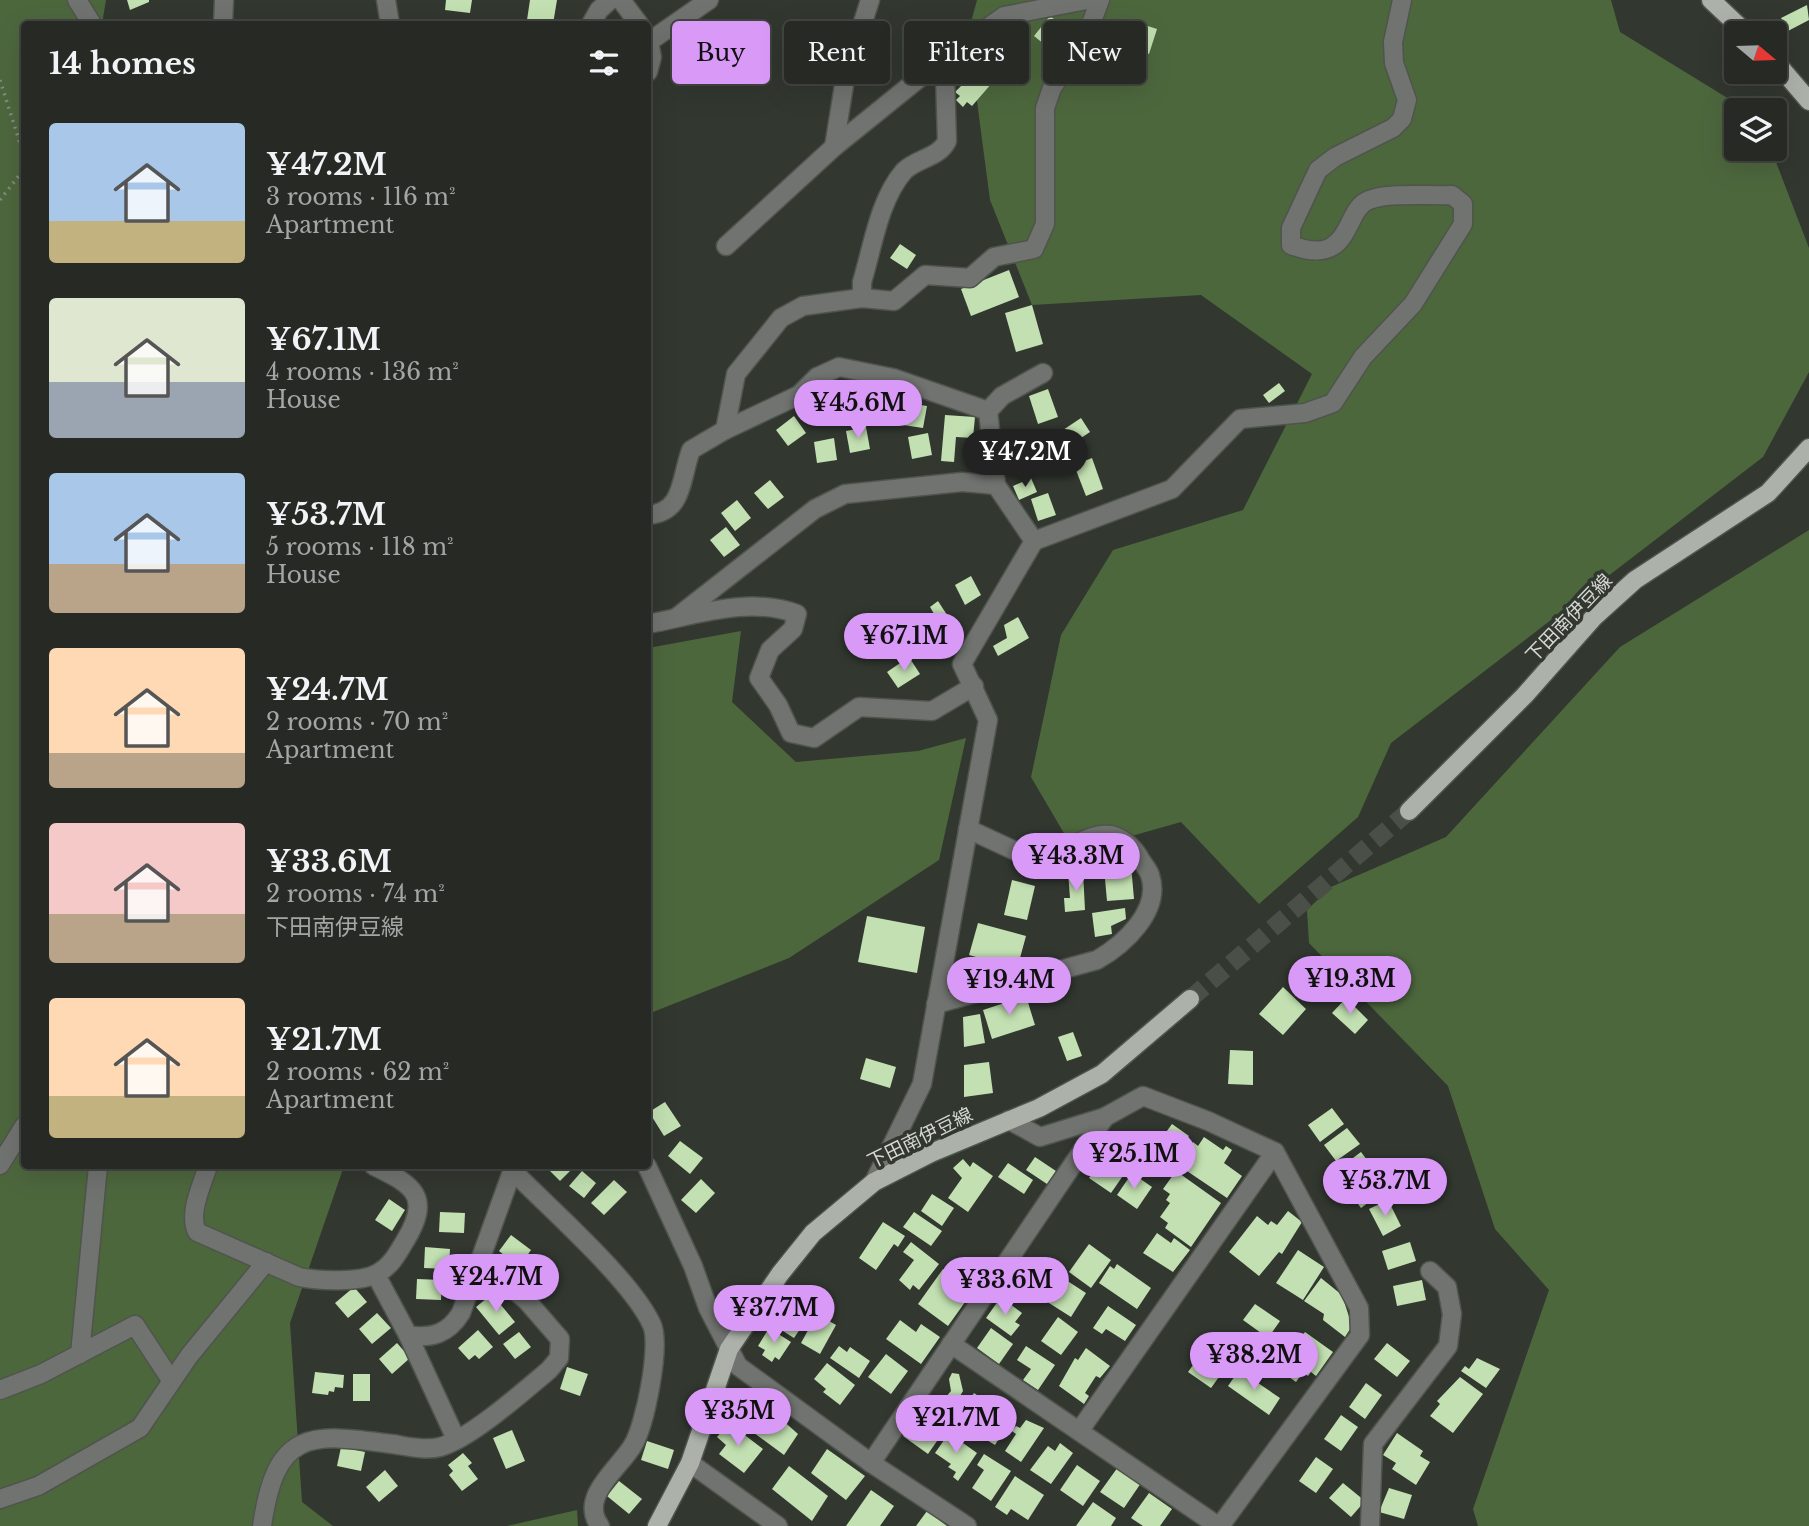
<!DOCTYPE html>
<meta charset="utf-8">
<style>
:root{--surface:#262924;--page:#323531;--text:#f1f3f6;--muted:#a4a6a6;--line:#424541;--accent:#d99af7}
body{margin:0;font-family:"Libre Baskerville","Noto Sans JP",serif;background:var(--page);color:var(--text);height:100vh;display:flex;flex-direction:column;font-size:26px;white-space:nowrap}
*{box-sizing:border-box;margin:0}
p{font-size:23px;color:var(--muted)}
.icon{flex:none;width:38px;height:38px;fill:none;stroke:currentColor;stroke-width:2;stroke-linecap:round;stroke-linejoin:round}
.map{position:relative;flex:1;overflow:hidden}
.drawer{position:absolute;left:21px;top:21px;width:630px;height:1148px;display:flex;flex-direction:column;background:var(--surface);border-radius:7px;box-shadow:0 7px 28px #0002,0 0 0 2px var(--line)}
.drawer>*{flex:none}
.banner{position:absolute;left:672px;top:21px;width:665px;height:63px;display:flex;gap:14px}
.needle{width:46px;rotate:109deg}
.fabs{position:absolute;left:1724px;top:21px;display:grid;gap:14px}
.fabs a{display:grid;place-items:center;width:63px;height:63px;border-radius:7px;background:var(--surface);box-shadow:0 7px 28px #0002,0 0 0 2px var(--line);font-size:35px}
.price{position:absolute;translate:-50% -60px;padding:0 16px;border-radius:24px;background:var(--accent);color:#111;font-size:23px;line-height:46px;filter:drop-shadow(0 2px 4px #0008)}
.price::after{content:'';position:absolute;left:50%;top:42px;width:21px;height:16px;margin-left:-10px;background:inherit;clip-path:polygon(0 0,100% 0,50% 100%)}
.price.on{background:#222;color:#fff}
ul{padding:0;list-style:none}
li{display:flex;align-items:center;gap:21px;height:175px;padding:0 28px}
li span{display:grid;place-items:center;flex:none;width:196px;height:140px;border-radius:7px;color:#555}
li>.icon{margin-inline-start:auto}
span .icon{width:84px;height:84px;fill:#fffc;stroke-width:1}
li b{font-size:30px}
h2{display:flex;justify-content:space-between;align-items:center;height:84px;padding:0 28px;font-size:30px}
.chip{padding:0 24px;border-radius:7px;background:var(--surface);box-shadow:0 7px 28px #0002,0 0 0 2px var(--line);font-size:24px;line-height:63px}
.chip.on{background:var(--accent);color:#111}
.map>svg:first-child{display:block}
.forest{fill:#4d673d}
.building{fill:#c2e0b1}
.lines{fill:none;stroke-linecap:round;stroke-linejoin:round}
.major-tunnel{stroke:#4a4f48;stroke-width:18;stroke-dasharray:18 9;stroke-linecap:butt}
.minor-casing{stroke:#4f544d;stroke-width:21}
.major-casing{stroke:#4f544d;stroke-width:21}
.path{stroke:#858983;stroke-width:3.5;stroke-dasharray:2 5;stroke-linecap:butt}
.minor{stroke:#717370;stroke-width:18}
.major{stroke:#acb1aa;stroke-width:18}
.labels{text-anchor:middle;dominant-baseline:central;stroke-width:7;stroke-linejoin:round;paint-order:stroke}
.street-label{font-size:19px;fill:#d5d8d3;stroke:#323730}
</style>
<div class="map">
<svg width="1809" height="1526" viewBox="0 0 1809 1526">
<rect width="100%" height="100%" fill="#323730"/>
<!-- forest -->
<g class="forest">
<path d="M0 0H106L102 24H24V1166H344L290 1323 302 1502 333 1526H0Z"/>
<path d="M977 0H1611L1620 32 1747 110H1736V149H1771L1809 248V372L1763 457 1391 743 1358 817 1259 904 1181 822 1075 852 1031 777 1061 635 1113 550 1243 510 1312 374 1201 295 1032 305 990 200 968 33Z"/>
<path d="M1809 530V1526H1478L1473 1509 1549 1290 1495 1229 1448 1086 1309 943 1307 910 1331 887 1446 837 1620 647Z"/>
<path d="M741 631 732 702 796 762 918 751 966 738 939 860 789 958 648 1014V648Z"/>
<path d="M577 1510 578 1526H507Z"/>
</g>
<!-- building -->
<g class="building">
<path d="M127 0H149V2L130 10Z"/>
<path d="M446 0H472L470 13 445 10Z"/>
<path d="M530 0H557L553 24 527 20Z"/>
<path d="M1807 5 1809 20 1788 31 1781 18Z"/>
<path d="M1050 16 1072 33 1055 53 1034 36Z"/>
<path d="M1132 21 1157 29 1149 54 1124 46Z"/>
<path d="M989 45 1009 60 995 77 978 59Z"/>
<path d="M976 69 992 83 972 106 967 102 963 107 956 100 960 96 955 92 961 86 957 82 966 71 971 75Z"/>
<path d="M900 244 916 255 907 269 890 258Z"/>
<path d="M1009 270 1019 297 971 316 961 289Z"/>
<path d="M1032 305 1043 344 1016 352 1005 313Z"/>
<path d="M1279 383 1285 391 1269 403 1263 395Z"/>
<path d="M1048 389 1058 417 1038 424 1029 396Z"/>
<path d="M831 390 835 412 815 416 811 394Z"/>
<path d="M879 396 883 417 863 421 859 399Z"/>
<path d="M907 403 927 406 923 428 903 425Z"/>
<path d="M945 415 975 417 973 438 956 437 954 462 941 461Z"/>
<path d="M794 416 806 433 788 446 776 430Z"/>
<path d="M1081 418 1090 432 1069 446 1060 432Z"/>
<path d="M866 427 870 449 850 453 846 431Z"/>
<path d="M928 433 932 455 912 459 908 437Z"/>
<path d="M834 438 837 460 817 463 814 442Z"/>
<path d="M1027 446 1033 460 1016 468 1009 454Z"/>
<path d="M1092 458 1103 489 1086 496 1074 465Z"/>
<path d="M1031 478 1037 492 1019 500 1013 486Z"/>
<path d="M770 480 784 497 768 509 754 493Z"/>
<path d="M1048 493 1056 515 1038 521 1031 499Z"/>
<path d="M737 500 751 518 735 531 721 513Z"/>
<path d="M726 527 740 545 724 557 710 540Z"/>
<path d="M971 576 981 595 965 605 955 585Z"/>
<path d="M938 601 949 618 940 624 930 607Z"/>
<path d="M910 615 920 632 912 638 901 621Z"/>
<path d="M1018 617 1029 638 998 656 993 646 1007 638 1004 625Z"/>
<path d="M895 620 907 643 885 656 872 633Z"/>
<path d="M909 657 920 674 898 688 887 672Z"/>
<path d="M1131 865 1134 899 1107 901 1104 868Z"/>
<path d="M1083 871 1085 910 1065 912 1064 898H1070L1068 872Z"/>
<path d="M1012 880 1035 886 1027 920 1004 915Z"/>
<path d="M1125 908 1126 919 1111 926 1112 934 1095 937 1092 913Z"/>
<path d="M867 916 925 927 917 973 858 962Z"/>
<path d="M978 923 1026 936 1017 969 969 955Z"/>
<path d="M1283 987 1306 1009 1283 1035 1259 1014Z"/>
<path d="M1026 996 1035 1025 992 1039 983 1010Z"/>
<path d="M1346 998 1368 1020 1355 1034 1332 1013Z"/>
<path d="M980 1014 985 1043 964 1047 963 1017Z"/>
<path d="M1073 1032 1082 1056 1067 1061 1058 1037Z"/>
<path d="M1230 1050 1253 1051V1085L1228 1084Z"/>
<path d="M866 1058 896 1067 890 1088 860 1079Z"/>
<path d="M989 1062 993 1093 964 1097V1065Z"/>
<path d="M665 1102 681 1126 664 1136 649 1112Z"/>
<path d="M1332 1108 1344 1124 1320 1142 1308 1125Z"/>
<path d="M1172 1124 1189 1136 1167 1166 1155 1157 1160 1150 1156 1146Z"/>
<path d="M1347 1128 1360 1144 1336 1161 1324 1145Z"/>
<path d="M1204 1137 1223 1150 1226 1146 1232 1150 1224 1163 1242 1176 1227 1198 1178 1165 1193 1142 1198 1146Z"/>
<path d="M680 1141 703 1158 690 1174 668 1156Z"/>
<path d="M1361 1152 1373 1168 1349 1186 1337 1170Z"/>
<path d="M1105 1155 1127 1170 1111 1193 1089 1178Z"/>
<path d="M1035 1157 1056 1171 1047 1184 1026 1170Z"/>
<path d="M963 1159 970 1167 973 1162 993 1176 968 1212 948 1198 962 1178 953 1168Z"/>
<path d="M1008 1163 1033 1180 1024 1194 998 1177Z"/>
<path d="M545 1166H575L560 1181Z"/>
<path d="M582 1171 596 1183 584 1198 569 1186Z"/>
<path d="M1176 1171 1221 1203 1191 1247 1165 1228 1168 1223 1160 1217 1170 1203 1166 1200 1170 1194 1163 1189Z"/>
<path d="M1132 1173 1152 1187 1137 1209 1117 1195Z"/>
<path d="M1372 1174 1385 1190 1361 1208 1349 1191Z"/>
<path d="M701 1179 715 1193 696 1213 681 1200Z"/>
<path d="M614 1180 627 1192 604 1215 591 1203Z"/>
<path d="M932 1194 954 1208 942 1226 921 1211Z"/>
<path d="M389 1199 405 1210 392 1231 375 1220Z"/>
<path d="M1388 1200 1401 1226 1383 1236 1369 1209Z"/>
<path d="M1288 1211 1302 1222 1282 1254 1279 1252 1259 1276 1229 1252 1257 1216 1268 1225 1271 1221 1277 1225Z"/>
<path d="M440 1212 465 1213 464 1233 439 1232Z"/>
<path d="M914 1212 942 1231 931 1246 903 1227Z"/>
<path d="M883 1222 905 1236 898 1247 894 1244 876 1270 859 1258Z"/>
<path d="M1157 1233 1171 1243 1174 1238 1190 1250 1173 1272 1143 1253Z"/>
<path d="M511 1235 531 1250 519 1267 499 1251Z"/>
<path d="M911 1242 939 1264 919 1290 913 1285 910 1290 899 1280 914 1260 903 1252Z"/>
<path d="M1410 1242 1416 1261 1388 1270 1382 1251Z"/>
<path d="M1089 1244 1111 1260 1091 1288 1069 1272Z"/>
<path d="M425 1247 450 1249 449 1269 424 1268Z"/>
<path d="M1298 1250 1324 1267 1303 1300 1276 1283Z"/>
<path d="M1117 1264 1151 1288 1137 1309 1099 1283 1110 1266 1114 1269Z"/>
<path d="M943 1269 973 1291 948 1326 918 1304Z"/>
<path d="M1049 1269 1086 1293 1071 1317 1027 1289 1036 1274 1043 1278Z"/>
<path d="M1321 1278 1342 1295 1352 1326 1345 1337 1323 1320 1324 1314 1304 1301Z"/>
<path d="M417 1279 442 1280 441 1300 416 1299Z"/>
<path d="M1422 1280 1426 1300 1397 1306 1393 1286Z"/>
<path d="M354 1287 367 1302 348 1318 335 1303Z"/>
<path d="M492 1294 515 1322 499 1335 476 1307Z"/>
<path d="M1001 1297 1022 1313 1015 1322 1020 1325 1011 1336 986 1318Z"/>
<path d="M791 1301 810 1314 794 1338 775 1326 782 1316 778 1313 782 1307 786 1309Z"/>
<path d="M1255 1304 1280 1321 1268 1338 1243 1320Z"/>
<path d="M1108 1306 1136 1325 1125 1341 1106 1329 1102 1334 1093 1328Z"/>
<path d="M377 1313 391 1328 372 1344 359 1329Z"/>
<path d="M817 1314 836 1325 820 1354 801 1343Z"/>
<path d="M1058 1317 1078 1332 1061 1355 1041 1341Z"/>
<path d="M900 1320 916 1332 921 1324 940 1337 921 1364 886 1339Z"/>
<path d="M769 1328 791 1342 779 1360 775 1357 772 1362 762 1355 765 1350 758 1346Z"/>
<path d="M991 1328 1013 1344 999 1364 977 1348Z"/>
<path d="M478 1330 493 1347 479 1359 475 1355 469 1360 458 1348Z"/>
<path d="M519 1332 531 1347 515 1359 503 1344Z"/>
<path d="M1305 1332 1333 1352 1316 1376 1311 1372 1308 1376 1303 1372 1296 1382 1278 1369Z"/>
<path d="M1212 1339 1234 1356 1211 1388 1188 1372Z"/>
<path d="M397 1343 410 1358 392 1374 379 1359Z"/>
<path d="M1387 1343 1410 1361 1397 1377 1374 1359Z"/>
<path d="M839 1346 847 1352 850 1347 870 1361 859 1378 830 1358Z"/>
<path d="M1026 1346 1055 1365 1038 1390 1023 1380 1031 1369 1017 1360Z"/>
<path d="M1086 1348 1110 1366 1100 1378 1096 1376 1085 1393 1089 1396 1084 1404 1059 1386 1075 1358 1078 1360Z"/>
<path d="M886 1354 908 1371 891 1394 868 1377Z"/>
<path d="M1477 1358 1500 1369 1486 1388 1461 1371 1465 1366 1469 1369Z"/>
<path d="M827 1363 855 1385 840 1405 823 1392 826 1389 814 1379Z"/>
<path d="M567 1367 588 1374 580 1396 560 1389Z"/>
<path d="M1239 1370 1280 1398 1269 1415 1228 1386Z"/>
<path d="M315 1372 344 1375 343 1388 335 1387 334 1392 329 1391 328 1395 312 1393Z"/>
<path d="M952 1373 959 1374 963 1391 960 1396 965 1400 959 1409 953 1405 949 1411 940 1404 951 1391 949 1379Z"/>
<rect x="353" y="1374" width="17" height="27"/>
<path d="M1460 1377 1483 1394 1453 1433 1430 1416 1440 1404 1437 1401Z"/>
<path d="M1366 1383 1382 1395 1365 1419 1349 1407Z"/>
<path d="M974 1393 991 1405 974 1430 957 1419Z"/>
<path d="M993 1408 1011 1419 995 1445 977 1434Z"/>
<path d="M771 1410 798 1434 784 1455 754 1433Z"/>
<path d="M921 1411 946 1428 928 1454 903 1436Z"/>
<path d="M1341 1415 1358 1427 1341 1451 1324 1439Z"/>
<path d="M1026 1420 1044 1428 1021 1462 1005 1451 1016 1434 1012 1431 1016 1426 1020 1428Z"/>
<path d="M729 1423 763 1449 744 1473 719 1454 726 1445 717 1437Z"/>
<path d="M512 1430 525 1461 506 1469 493 1438Z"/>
<path d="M949 1433 977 1453 958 1481 953 1477 956 1472 948 1467 951 1464 935 1453Z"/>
<path d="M1397 1433 1423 1451 1420 1456 1430 1462 1416 1485 1392 1469 1396 1463 1383 1455Z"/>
<path d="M647 1441 674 1450 668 1469 641 1460Z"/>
<path d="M1060 1443 1073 1453 1051 1484 1030 1470 1048 1446 1055 1451Z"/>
<path d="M341 1447 365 1452 361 1471 337 1466Z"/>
<path d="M827 1449 865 1476 846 1500 811 1473Z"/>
<path d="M463 1453 472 1463 468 1466 478 1479 462 1491 449 1475 453 1471 448 1465Z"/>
<path d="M984 1454 1011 1471 991 1501 972 1488 984 1470 977 1465Z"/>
<path d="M1316 1457 1333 1469 1316 1493 1299 1481Z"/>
<path d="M1077 1465 1100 1481 1083 1506 1060 1490Z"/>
<path d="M789 1466 828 1496 812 1521 772 1489Z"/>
<path d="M1118 1467 1141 1483 1124 1508 1100 1492Z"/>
<path d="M385 1470 398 1486 379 1502 366 1487Z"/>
<path d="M1015 1476 1044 1495 1028 1520 1011 1509 1007 1515 995 1507Z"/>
<path d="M619 1481 642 1499 629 1514 607 1496Z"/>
<path d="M1343 1483 1365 1501 1351 1517 1329 1498Z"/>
<path d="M1389 1488 1412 1495 1404 1519 1379 1512Z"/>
<path d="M871 1490 894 1506 880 1526H846Z"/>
<path d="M1149 1493 1172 1509 1160 1526H1143L1131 1518Z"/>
<path d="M1093 1502 1116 1518 1111 1526H1076Z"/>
<path d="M927 1511 947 1526H916Z"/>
</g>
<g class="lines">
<!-- major-tunnel -->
<path class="major-tunnel" d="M1190 999 1409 811"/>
<!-- minor casing -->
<g class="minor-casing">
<g id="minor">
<path d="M77 0 92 24"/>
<path d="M386 0 390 24"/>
<path d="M621 0 639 24"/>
<path d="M223 24 224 0"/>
<path d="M591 24 599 10 610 0"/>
<path d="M648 37 652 57 648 72"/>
<path d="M650 41 709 0"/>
<path d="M834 147 845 79 870 0"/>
<path d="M726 246 834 147 938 63 1004 16 1087 0"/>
<path d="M862 298V282C873 246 879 200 904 171 917 158 939 158 947 141L945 77 938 63"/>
<path d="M725 430 736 374 781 318 803 306 862 298 894 301 925 275 970 278 994 257 1034 249 1045 224V108L1052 88 1086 37 1100 0"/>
<path d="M648 515C684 512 680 480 691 450L725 430 799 395 817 377 839 367 893 378 988 411"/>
<path d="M1034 541 996 485 988 411 1002 396 1043 373"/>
<path d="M677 617 815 509 845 494 962 482 996 485"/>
<path d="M648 624C697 615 749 596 797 614L793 629 770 650 759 678 778 705 791 733 814 738 859 707 932 711 974 686"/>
<path d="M936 1004 1097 960C1123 945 1162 911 1150 875 1148 869 1142 863 1139 857 1133 847 1122 837 1110 835 1087 832 1062 855 1041 863L968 829"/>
<path d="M1009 1120 1040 1137 1105 1117"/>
<path d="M0 1165 24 1126"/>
<path d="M208 1166C202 1185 188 1213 197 1232L299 1277C318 1281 361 1283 378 1273 391 1266 398 1253 405 1241 432 1197 414 1185 374 1166"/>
<path d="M647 1166 693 1266 708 1308 738 1366 871 1463 967 1526"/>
<path d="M512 1170C549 1208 632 1280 652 1325 661 1346 645 1425 633 1445 619 1469 578 1497 600 1526"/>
<path d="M874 1182 922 1084 988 720 962 664 1034 541 1172 489 1240 419 1305 413 1333 403 1363 357 1413 304 1463 224V204L1452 195C1429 196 1389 192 1369 200 1343 209 1353 269 1291 245V228L1318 170 1335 157 1393 128 1402 119 1407 100 1394 63 1393 42 1402 0"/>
<path d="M376 1275 408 1335C431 1339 448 1334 461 1313L514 1166"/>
<path d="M408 1335 456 1439"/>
<path d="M951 1344 1218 1526"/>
<path d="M80 1354 98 1166"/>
<path d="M0 1390 41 1374 135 1325 171 1380"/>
<path d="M1080 1430 1275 1152"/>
<path d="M690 1463 778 1526"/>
<path d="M871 1463 1105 1117 1143 1096 1208 1121 1275 1152 1359 1308 1360 1335 1220 1526"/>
<path d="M0 1499 38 1486 140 1428 189 1356 266 1262"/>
<path d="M262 1526C276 1431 307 1432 392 1444 406 1446 425 1451 440 1447 470 1439 524 1391 549 1370L559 1358 560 1339 527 1301 480 1261"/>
<path d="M1370 1526 1373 1444 1448 1346 1452 1314 1447 1287 1430 1271"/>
</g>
</g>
<!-- major casing -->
<g class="major-casing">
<g id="major">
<path d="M1711 0 1746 33"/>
<path d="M1774 60 1809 101"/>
<path d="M1409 811 1525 695 1594 617 1635 580 1768 493 1809 448"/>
<path d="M657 1526 690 1463 729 1349 780 1274 813 1233 874 1182 931 1153 1039 1108 1102 1074 1190 999"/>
</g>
</g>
<!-- path -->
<g class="path">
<path d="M0 80 24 156"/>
<path d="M0 200 24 169"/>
</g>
<!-- minor -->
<use href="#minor" class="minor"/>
<!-- major -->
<use href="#major" class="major"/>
</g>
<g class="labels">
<!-- street labels -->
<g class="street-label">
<text transform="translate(1569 618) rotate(-46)">下田南伊豆線</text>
<text transform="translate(920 1138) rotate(-26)">下田南伊豆線</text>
</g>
</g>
</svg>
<div class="fabs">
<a><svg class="needle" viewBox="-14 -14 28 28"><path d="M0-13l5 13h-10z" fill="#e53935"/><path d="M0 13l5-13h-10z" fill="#a4a6a6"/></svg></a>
<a><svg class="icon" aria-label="layers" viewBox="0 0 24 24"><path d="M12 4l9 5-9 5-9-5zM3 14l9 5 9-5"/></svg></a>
</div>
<b class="price" style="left:858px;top:440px">¥45.6M</b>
<b class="price on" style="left:1025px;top:489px">¥47.2M</b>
<b class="price" style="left:904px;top:673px">¥67.1M</b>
<b class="price" style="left:1076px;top:893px">¥43.3M</b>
<b class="price" style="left:1350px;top:1016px">¥19.3M</b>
<b class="price" style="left:1009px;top:1017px">¥19.4M</b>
<b class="price" style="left:1134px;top:1191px">¥25.1M</b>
<b class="price" style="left:1385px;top:1218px">¥53.7M</b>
<b class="price" style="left:496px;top:1314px">¥24.7M</b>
<b class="price" style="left:1005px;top:1317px">¥33.6M</b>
<b class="price" style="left:774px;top:1345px">¥37.7M</b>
<b class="price" style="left:1254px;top:1392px">¥38.2M</b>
<b class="price" style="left:738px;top:1448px">¥35M</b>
<b class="price" style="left:956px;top:1455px">¥21.7M</b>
<div class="banner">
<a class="chip on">Buy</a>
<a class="chip">Rent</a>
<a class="chip">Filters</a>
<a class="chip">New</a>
</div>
<section class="drawer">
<h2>14 homes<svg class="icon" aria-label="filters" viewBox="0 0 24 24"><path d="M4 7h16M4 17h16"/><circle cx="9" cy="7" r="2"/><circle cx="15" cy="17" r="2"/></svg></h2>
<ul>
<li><span style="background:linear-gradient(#a9c7e8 70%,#c2b280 0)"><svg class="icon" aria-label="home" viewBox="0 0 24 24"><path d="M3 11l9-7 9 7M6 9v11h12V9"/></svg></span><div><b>¥47.2M</b><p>3 rooms · 116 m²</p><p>Apartment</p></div></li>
<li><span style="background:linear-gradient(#dfe7d0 60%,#9aa5b1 0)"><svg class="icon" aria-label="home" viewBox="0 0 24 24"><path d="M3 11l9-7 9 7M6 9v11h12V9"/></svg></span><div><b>¥67.1M</b><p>4 rooms · 136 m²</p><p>House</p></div></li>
<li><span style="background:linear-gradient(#a9c7e8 65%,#b9a48a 0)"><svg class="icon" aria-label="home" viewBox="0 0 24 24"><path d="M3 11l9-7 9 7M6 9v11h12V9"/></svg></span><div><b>¥53.7M</b><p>5 rooms · 118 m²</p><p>House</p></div></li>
<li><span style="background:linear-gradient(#ffd9b3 75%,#b9a48a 0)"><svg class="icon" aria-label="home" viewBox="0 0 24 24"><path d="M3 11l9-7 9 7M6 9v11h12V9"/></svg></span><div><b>¥24.7M</b><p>2 rooms · 70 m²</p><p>Apartment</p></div></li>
<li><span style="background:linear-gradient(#f6c9c9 65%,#b9a48a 0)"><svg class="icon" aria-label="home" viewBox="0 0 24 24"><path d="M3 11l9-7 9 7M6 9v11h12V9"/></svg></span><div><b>¥33.6M</b><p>2 rooms · 74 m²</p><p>下田南伊豆線</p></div></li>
<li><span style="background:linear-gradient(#ffd9b3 70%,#c2b280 0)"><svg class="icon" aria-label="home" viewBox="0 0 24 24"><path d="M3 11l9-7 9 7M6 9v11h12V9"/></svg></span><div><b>¥21.7M</b><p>2 rooms · 62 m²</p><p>Apartment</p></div></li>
</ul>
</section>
</div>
